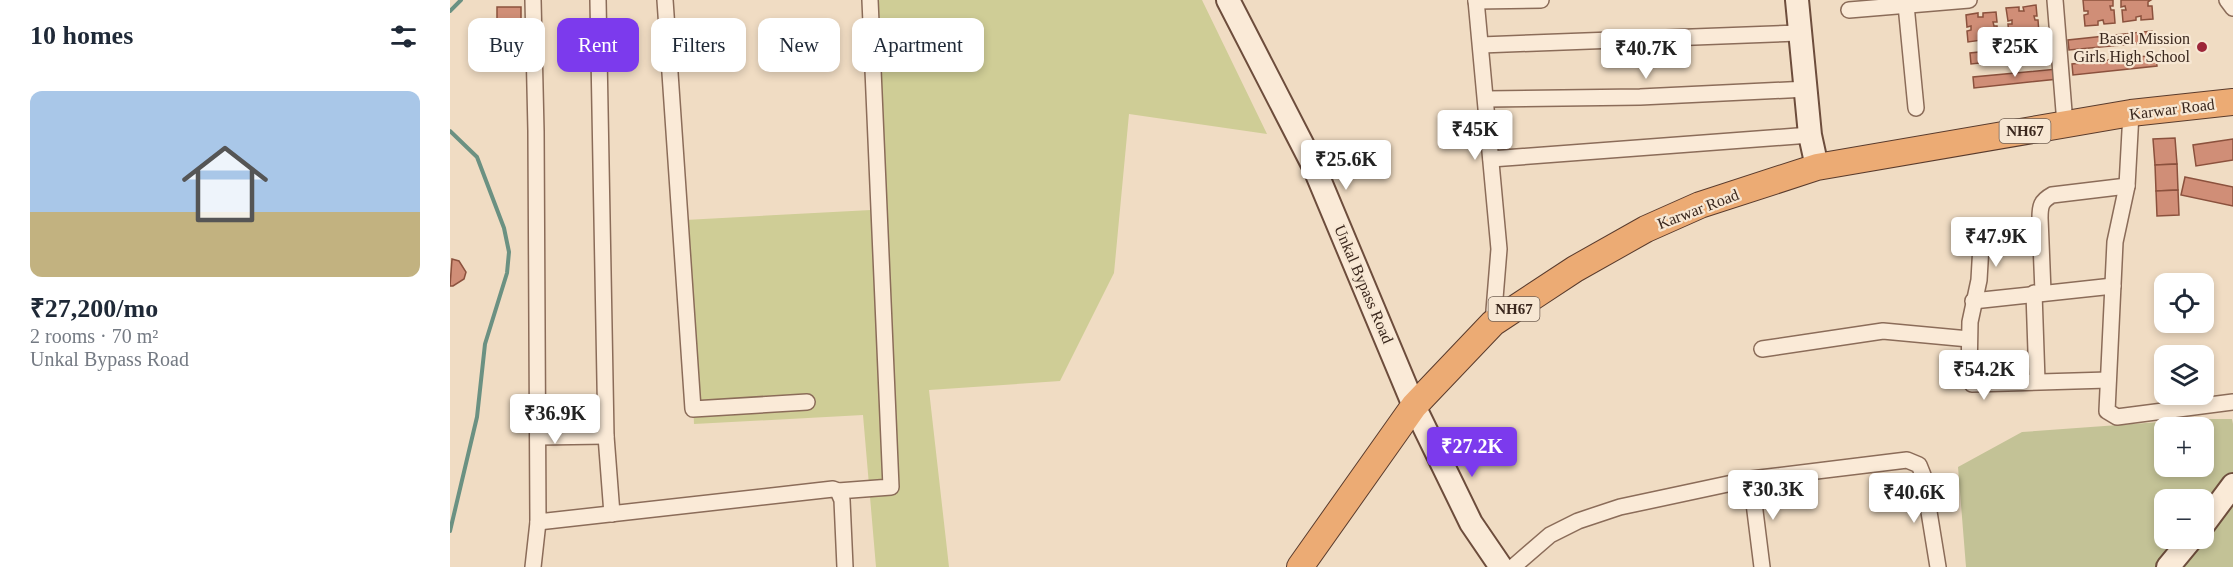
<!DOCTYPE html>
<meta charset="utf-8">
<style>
:root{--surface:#fff;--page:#f6f6f7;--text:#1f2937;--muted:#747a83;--line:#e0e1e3;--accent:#7c3aed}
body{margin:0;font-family:"Times New Roman",serif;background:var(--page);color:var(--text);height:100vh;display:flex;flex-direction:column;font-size:22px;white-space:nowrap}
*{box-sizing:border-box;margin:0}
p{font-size:20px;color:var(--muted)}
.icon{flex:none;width:33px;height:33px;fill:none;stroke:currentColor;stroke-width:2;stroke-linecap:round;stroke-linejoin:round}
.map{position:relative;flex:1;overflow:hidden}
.details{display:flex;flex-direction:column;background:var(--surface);width:450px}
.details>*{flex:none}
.guide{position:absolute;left:18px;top:18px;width:570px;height:54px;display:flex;gap:12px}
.tools{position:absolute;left:1704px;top:273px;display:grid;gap:12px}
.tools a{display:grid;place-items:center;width:60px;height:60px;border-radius:12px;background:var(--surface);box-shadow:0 3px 9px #0003;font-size:30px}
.price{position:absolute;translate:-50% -51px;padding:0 14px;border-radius:6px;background:#fff;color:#222;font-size:20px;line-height:39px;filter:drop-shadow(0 2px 3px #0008)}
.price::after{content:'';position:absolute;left:50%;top:36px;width:18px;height:14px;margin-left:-9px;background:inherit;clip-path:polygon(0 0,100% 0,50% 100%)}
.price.selected{background:var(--accent);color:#fff}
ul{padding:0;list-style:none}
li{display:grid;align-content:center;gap:12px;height:318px;padding:0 30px}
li+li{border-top:2px solid var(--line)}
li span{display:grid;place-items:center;height:186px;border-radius:12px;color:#555}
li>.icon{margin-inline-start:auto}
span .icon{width:108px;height:108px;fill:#fffc;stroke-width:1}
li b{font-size:26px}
h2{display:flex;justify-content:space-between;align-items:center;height:72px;padding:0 30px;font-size:26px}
.chip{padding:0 21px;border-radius:12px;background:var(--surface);box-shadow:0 3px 9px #0003;font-size:21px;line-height:54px}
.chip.selected{background:var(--accent);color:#fff}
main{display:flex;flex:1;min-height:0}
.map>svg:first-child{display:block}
.green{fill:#cfcd96}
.cemetery{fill:#c3c296;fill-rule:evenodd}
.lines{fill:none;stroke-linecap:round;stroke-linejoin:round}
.stream{stroke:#6b9182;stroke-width:4}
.building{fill:#d08e77;stroke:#8b513d;stroke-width:1.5}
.minor-casing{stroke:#8b6c59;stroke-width:18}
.secondary-casing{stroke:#6d4d3c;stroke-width:26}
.trunk-casing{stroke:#593b2d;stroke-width:28}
.minor{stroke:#faead7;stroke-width:15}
.secondary{stroke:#faead7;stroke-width:22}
.trunk{stroke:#ecab74;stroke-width:26}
.poi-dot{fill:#9d2639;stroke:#f7e7d3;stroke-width:2}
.labels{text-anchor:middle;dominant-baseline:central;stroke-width:4.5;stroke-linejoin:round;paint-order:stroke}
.shield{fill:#f7e7d3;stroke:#736154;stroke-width:1.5}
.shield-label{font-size:15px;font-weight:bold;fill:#3a271d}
.poi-label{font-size:16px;fill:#3a271d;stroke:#f7e7d3;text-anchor:end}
.street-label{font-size:16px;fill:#3a271d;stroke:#f7e7d3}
</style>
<main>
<section class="details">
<h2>10 homes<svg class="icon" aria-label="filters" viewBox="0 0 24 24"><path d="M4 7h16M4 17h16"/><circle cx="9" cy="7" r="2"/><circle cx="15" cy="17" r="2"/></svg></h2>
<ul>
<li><span style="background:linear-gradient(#a9c7e8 65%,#c2b280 0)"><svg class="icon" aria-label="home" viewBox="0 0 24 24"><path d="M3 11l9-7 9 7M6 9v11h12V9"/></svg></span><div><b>₹27,200/mo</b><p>2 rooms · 70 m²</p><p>Unkal Bypass Road</p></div></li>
</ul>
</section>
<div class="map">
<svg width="1783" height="567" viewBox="0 0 1783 567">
<rect width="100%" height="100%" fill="#f0dcc3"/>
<!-- green -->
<path class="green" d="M421 0H752L817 134 679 114 664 273 610 381 479 390 499 567H426L413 415 244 424 235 220 421 210 424 192Z"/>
<!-- cemetery -->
<path class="cemetery" d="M1751 419H1782L1783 424V567H1516L1508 467 1572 432ZM1714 428H1754V466H1714ZM1714 500H1754V538H1714Z"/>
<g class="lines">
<!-- stream -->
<g class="stream">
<path d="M0 11 11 0"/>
<path d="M0 131 27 157 54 228 59 252 57 273 35 344 27 417 0 531"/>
</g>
</g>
<!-- building -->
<g class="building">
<path d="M1633 0H1663V6H1660L1661 10H1664L1665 23 1654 24 1653 20 1648 21V25L1635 26 1634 15 1638 14V11H1634Z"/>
<path d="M1671 0H1701L1698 2V6H1702L1703 19 1691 20V16L1686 17V20L1673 22 1672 10H1676L1675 6 1671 7Z"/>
<path d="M1586 5 1587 16H1584L1585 20H1588L1589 33 1578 34 1577 30 1572 31V34L1559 36 1558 24H1562V20L1558 21 1556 8 1569 7V11H1574L1573 7Z"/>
<rect x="47" y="7" width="24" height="19"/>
<path d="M1546 12 1547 22H1543L1544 26H1547L1548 39 1537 40V36L1531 37 1532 40 1518 42 1517 31 1521 30V26L1517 27 1516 15 1528 13V17H1533V13Z"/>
<path d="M1702 31 1703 42 1619 50 1618 40Z"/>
<path d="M1604 44 1605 55 1521 64 1520 53Z"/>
<path d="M1706 55 1707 66 1623 75 1622 64Z"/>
<path d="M1607 69 1608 79 1524 88 1523 77Z"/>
<path d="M1725 138 1727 164 1705 165 1703 139Z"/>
<path d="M1783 139V160L1746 166 1743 145Z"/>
<path d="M1727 164 1728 190 1706 191 1705 165Z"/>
<path d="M1735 177 1783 187V206L1731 195Z"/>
<path d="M1728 190 1729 215 1707 216 1706 191Z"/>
<path d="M2 259 9 261 16 272 14 279 3 286H0Z"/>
</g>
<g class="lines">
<!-- minor casing -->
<g class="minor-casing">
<g id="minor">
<path d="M83 0 86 131 88 522 383 489 388 491 392 500 395 567"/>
<path d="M148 0 156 436 162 514"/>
<path d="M215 0 243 409 357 402"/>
<path d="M1026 0 1049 249 1043 323"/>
<path d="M1605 0 1615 124"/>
<path d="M1777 0 1783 8"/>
<path d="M1026 1 1091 0"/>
<path d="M1456 5 1466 108"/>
<path d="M1399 10 1519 0"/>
<path d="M1031 45 1349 33"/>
<path d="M1037 99 1190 97 1357 89"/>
<path d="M1681 113 1677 186 1665 242 1657 411 1667 417 1783 402"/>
<path d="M1041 159 1360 135"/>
<path d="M1532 228 1529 280 1520 322 1519 375 1522 384 1658 380"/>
<path d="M1593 292 1590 218C1590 206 1591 201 1602 195L1677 186"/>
<path d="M1584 293 1587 381"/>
<path d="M1523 301 1663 286"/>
<path d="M1312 349 1433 331 1519 339"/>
<path d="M88 437 156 436"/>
<path d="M1301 479 1312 567"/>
<path d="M388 491 441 487 420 0"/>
<path d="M83 567 88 522"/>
<path d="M1063 567 1100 535 1128 521 1170 507 1301 479 1457 460 1469 465 1473 475 1488 567"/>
</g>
</g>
<!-- secondary casing -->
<g class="secondary-casing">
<g id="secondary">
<path d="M778 0 864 167 964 406 1021 523 1051 567"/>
<path d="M1347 0 1360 135 1367 167"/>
<path d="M1754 524 1783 485"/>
<path d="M1718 567 1742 538"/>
</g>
</g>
<!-- trunk casing -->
<g class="trunk-casing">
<path id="trunk" d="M850 567 964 406 1043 323 1125 269 1196 229 1250 205 1367 167 1681 113 1783 102"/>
</g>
<!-- minor -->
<use href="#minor" class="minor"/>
<!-- secondary -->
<use href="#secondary" class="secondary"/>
<!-- trunk -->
<use href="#trunk" class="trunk"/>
</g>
<!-- markers -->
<circle class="poi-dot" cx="1752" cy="47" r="6"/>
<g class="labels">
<!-- shield labels -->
<g class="shield">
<rect x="1549.5" y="119" width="51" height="24" rx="4.5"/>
<rect x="1038.5" y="297" width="51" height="24" rx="4.5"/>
</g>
<g class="shield-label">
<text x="1575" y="131">NH67</text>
<text x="1064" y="309">NH67</text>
</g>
<!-- poi labels -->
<g class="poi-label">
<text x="1740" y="38">Basel Mission<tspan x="1740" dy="18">Girls High School</tspan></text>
</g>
<!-- street labels -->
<g class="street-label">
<text transform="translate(1722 109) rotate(-7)">Karwar Road</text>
<text transform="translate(1248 209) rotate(-21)">Karwar Road</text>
<text transform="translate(914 284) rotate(67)">Unkal Bypass Road</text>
</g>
</g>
</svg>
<div class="tools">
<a><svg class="icon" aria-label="locate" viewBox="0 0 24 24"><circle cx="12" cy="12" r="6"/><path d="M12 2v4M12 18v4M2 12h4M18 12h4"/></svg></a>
<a><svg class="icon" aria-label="layers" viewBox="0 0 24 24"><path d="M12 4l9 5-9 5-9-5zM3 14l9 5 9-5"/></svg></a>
<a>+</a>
<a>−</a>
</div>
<b class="price" style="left:1565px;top:78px">₹25K</b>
<b class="price" style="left:1196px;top:80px">₹40.7K</b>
<b class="price" style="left:1025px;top:161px">₹45K</b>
<b class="price" style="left:896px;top:191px">₹25.6K</b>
<b class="price" style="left:1546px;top:268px">₹47.9K</b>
<b class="price" style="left:1534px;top:401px">₹54.2K</b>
<b class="price" style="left:105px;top:445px">₹36.9K</b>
<b class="price selected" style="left:1022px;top:478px">₹27.2K</b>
<b class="price" style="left:1323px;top:521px">₹30.3K</b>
<b class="price" style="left:1464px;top:524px">₹40.6K</b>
<div class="guide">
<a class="chip">Buy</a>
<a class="chip selected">Rent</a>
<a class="chip">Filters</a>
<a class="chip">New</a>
<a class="chip">Apartment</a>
</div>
</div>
</main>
